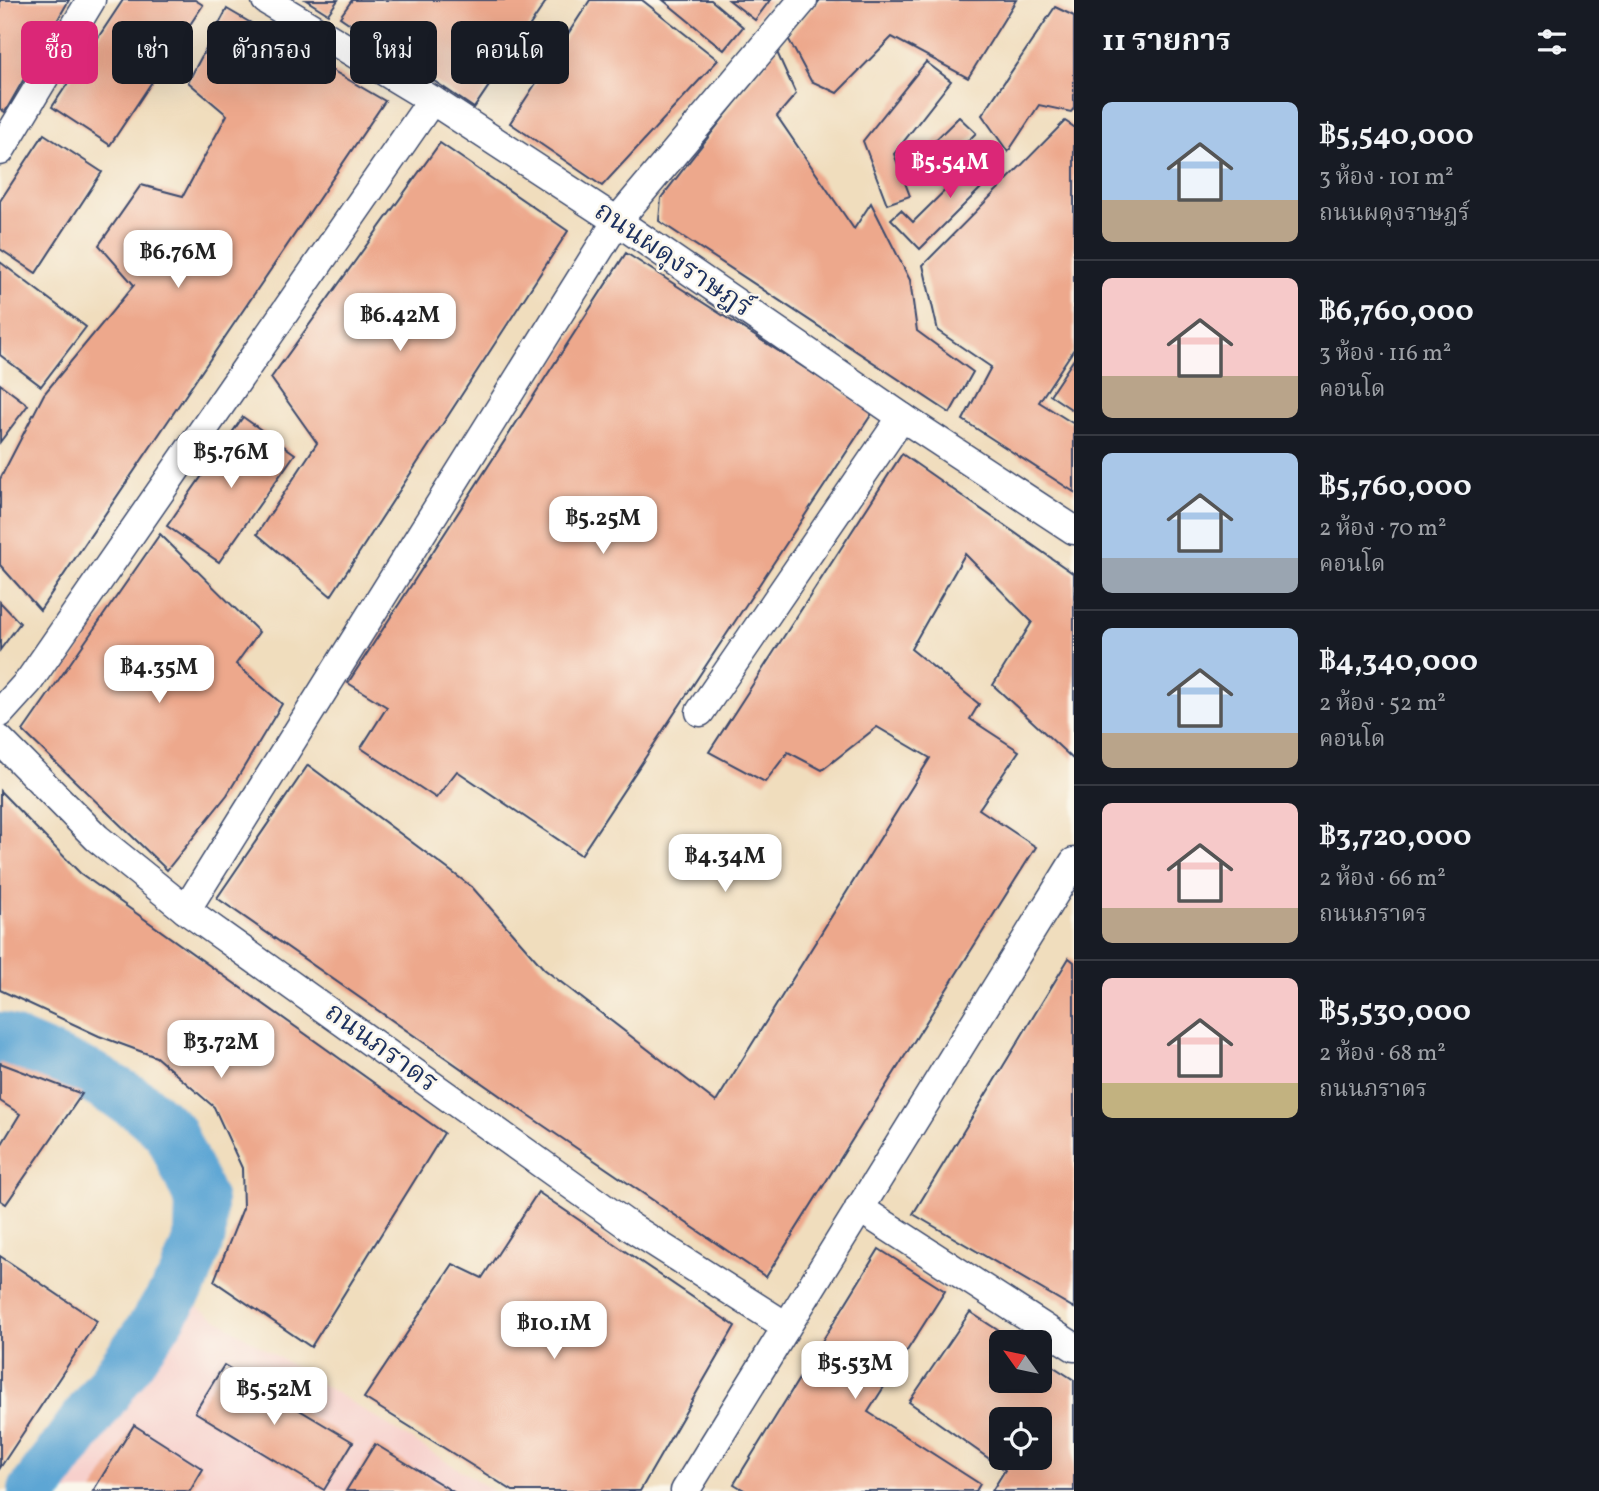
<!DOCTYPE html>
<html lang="th">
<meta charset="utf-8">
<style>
:root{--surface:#171b24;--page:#242831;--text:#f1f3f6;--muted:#9ea1a6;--line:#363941;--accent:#db2777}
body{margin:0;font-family:Vollkorn,"Noto Serif Thai",serif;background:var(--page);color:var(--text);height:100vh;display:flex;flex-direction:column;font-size:26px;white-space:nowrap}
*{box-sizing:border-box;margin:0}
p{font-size:23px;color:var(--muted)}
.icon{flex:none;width:38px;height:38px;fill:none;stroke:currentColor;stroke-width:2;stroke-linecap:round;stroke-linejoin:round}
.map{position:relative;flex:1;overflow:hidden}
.drawer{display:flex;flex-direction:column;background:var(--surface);width:525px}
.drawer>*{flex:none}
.guide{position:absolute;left:21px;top:21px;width:665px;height:63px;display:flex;gap:14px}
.needle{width:46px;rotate:303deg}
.tools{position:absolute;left:989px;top:1330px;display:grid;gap:14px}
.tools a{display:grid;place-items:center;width:63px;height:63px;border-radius:10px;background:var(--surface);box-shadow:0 7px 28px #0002;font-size:35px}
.price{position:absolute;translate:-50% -60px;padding:0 16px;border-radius:14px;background:#fff;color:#222;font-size:23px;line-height:46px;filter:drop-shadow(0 2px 4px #0008)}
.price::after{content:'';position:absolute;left:50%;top:42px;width:21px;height:16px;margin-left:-10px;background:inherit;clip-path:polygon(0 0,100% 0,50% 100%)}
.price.on{background:var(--accent);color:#fff}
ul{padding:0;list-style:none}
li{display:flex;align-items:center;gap:21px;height:175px;padding:0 28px}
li+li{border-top:2px solid var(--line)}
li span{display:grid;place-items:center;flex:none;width:196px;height:140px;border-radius:10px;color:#555}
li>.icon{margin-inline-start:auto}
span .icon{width:84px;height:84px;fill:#fffc;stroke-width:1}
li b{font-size:30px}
h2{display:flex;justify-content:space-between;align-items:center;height:84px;padding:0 28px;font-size:30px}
.pill{padding:0 24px;border-radius:10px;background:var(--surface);box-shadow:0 7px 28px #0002;font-size:24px;line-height:63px}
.pill.on{background:var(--accent);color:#fff}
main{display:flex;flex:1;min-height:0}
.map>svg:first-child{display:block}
.built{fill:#f7d0cc}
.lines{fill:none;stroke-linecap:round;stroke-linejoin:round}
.river{stroke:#5da6d4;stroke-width:52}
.building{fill:#eda88c;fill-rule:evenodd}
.minor-casing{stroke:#3b496c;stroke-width:31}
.minor{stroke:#fff;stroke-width:28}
.labels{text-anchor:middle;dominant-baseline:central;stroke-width:5;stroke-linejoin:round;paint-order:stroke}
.street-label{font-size:28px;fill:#1b2f5e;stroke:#fbf7ec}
</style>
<main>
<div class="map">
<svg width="1074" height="1491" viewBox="0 0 1074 1491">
<rect width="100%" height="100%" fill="#fbf7ec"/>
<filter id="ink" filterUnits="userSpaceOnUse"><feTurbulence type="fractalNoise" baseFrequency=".0143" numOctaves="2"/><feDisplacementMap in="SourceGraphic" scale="14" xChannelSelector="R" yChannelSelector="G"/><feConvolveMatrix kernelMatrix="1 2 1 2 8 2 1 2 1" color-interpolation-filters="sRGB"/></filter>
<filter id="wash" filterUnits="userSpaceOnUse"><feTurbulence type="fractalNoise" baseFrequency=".00686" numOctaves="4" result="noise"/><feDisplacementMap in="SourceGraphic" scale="28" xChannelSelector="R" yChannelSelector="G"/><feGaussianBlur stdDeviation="1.57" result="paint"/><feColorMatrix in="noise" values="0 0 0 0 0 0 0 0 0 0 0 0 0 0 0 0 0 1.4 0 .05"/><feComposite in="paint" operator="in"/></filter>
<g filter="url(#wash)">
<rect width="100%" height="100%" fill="#f0ddbd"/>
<!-- built -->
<path class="built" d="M175 1293 494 1491H34L151 1330Z"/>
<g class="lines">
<!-- river -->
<path class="river" d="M0 1038 89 1076 140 1106 170 1132 201 1201 200 1236 183 1281 151 1330 34 1491"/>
</g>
<g id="blocks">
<!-- building -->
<g class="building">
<path d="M0 0H69L5 112 0 109Z"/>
<path d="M123 0H195L203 5 110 145 52 107Z"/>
<path d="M306 0H338L328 14Z"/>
<path d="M352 0H547L474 108 340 17Z"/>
<path d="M590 0H642L718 60 602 186 510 123Z"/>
<path d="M663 0H711L743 27 724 50Z"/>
<path d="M729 0H770L755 20Z"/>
<path d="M820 0H1016L968 78 892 37 837 93 811 81 788 38Z"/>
<path d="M1055 7 1074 16V108L1071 112 1039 105 1008 152 982 115Z"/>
<path d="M227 9 385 101 40 610 0 565V479L44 394 134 285 99 245 141 185 183 196 227 115 188 82Z"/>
<path d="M776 50 796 94 777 116 854 229 871 203 910 280 917 331 973 372 950 413 659 221 661 198Z"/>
<path d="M926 62 951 81 894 154 910 196 887 204 863 141Z"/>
<path d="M959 117 976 133 928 181 911 164Z"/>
<path d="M1065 121 1074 127V349L1039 402 1074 424V492L963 420 991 367 938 331 923 265Z"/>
<path d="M44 134 102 172 36 273 0 249V201Z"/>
<path d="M440 143 568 231 331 596 257 534 317 443 271 378Z"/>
<path d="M988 148 1004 165 920 249 891 219 901 210 913 222Z"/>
<path d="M626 253 873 412 581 855 457 771 436 798 361 748 387 707 348 683Z"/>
<path d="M0 262 86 327 41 386 0 355Z"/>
<path d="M1074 359V411L1050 395Z"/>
<path d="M0 384 28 405 0 442Z"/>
<path d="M243 417 295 454 219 562 167 526Z"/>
<path d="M902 454 1074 574V760L993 685 1032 622 965 554 911 649 979 704 970 719 1019 751 979 809 1036 847 766 1277 519 1109 217 898 308 765 472 887 544 969 716 1102 930 758 877 727 822 770 788 752 765 782 709 752Z"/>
<path d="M160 534 259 632 236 664 282 704 227 795 167 870 23 731Z"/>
<path d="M0 602 20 623 0 650Z"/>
<path d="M0 791 80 873 444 1133 311 1347 214 1281 243 1208 242 1168 214 1107 156 1057 99 1036 0 990Z"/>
<path d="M1069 958 1074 962V1308L913 1214Z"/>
<path d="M0 1063 82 1094 6 1204 0 1200V1147L20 1114 0 1101Z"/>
<path d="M538 1192 735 1326 640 1491H513L364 1398 453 1264 482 1278Z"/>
<path d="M879 1249 945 1291 868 1412 980 1484 976 1491H746L734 1484Z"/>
<path d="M0 1256 97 1321 0 1468Z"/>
<path d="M970 1312 1016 1342H1001V1381H1040V1358L1074 1380V1491H992L1005 1470 909 1402ZM1001 1419H1040V1458H1001Z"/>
<path d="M224 1365 353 1442 324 1490 195 1412Z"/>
<path d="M134 1425 203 1469 190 1491H93Z"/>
<path d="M375 1444 452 1491H346Z"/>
</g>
</g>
</g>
<g filter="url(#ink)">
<use href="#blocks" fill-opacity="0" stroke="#3b496c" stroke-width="2"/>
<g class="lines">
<!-- minor casing -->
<g class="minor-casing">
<g id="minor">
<path d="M266 0 432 100 617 221 902 417 1074 530"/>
<path d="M0 151 91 0"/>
<path d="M700 712 902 417"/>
<path d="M0 713 29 681 432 100"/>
<path d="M0 740 97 838 186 910 629 1226 786 1326"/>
<path d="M186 910 617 221 803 0"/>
<path d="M859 1208 1074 1347"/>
<path d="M685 1491 1074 862"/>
</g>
</g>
<!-- minor -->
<use href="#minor" class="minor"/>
</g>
</g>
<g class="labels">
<!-- street labels -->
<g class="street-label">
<text transform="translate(673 260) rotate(34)">ถนนผดุงราษฎร์</text>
<text transform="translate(381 1048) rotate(36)">ถนนภราดร</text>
</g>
</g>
</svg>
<div class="tools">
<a><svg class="needle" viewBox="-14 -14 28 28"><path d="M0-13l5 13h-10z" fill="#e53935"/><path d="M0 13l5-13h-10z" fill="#9ea1a6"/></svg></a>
<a><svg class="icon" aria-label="locate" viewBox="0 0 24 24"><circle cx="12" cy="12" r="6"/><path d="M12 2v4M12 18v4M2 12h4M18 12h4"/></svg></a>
</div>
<b class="price on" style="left:950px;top:200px">฿5.54M</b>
<b class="price" style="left:178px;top:290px">฿6.76M</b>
<b class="price" style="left:400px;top:353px">฿6.42M</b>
<b class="price" style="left:231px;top:490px">฿5.76M</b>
<b class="price" style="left:603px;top:556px">฿5.25M</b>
<b class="price" style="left:159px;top:705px">฿4.35M</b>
<b class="price" style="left:725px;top:894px">฿4.34M</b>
<b class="price" style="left:221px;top:1080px">฿3.72M</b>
<b class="price" style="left:554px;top:1361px">฿10.1M</b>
<b class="price" style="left:855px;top:1401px">฿5.53M</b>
<b class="price" style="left:274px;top:1427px">฿5.52M</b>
<div class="guide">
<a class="pill on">ซื้อ</a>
<a class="pill">เช่า</a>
<a class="pill">ตัวกรอง</a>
<a class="pill">ใหม่</a>
<a class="pill">คอนโด</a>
</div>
</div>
<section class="drawer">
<h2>11 รายการ<svg class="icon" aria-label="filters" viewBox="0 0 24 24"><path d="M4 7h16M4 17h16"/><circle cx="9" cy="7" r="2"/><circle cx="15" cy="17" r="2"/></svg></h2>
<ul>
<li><span style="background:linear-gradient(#a9c7e8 70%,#b9a48a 0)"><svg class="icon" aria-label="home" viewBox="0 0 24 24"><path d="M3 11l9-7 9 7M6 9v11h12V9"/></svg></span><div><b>฿5,540,000</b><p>3 ห้อง · 101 m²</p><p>ถนนผดุงราษฎร์</p></div></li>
<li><span style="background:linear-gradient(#f6c9c9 70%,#b9a48a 0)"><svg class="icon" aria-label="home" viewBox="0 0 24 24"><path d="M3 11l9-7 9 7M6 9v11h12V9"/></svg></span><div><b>฿6,760,000</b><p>3 ห้อง · 116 m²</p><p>คอนโด</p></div></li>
<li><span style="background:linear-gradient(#a9c7e8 75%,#9aa5b1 0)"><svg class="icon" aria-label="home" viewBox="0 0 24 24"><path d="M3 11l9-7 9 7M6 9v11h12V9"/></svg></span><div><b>฿5,760,000</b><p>2 ห้อง · 70 m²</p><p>คอนโด</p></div></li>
<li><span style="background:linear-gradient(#a9c7e8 75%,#b9a48a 0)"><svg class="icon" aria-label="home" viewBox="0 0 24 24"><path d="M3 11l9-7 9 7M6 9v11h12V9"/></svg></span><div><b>฿4,340,000</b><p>2 ห้อง · 52 m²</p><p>คอนโด</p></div></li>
<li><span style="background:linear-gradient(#f6c9c9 75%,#b9a48a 0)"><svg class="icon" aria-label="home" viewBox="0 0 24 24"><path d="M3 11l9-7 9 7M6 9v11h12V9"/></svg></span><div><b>฿3,720,000</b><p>2 ห้อง · 66 m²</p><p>ถนนภราดร</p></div></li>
<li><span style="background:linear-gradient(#f6c9c9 75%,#c2b280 0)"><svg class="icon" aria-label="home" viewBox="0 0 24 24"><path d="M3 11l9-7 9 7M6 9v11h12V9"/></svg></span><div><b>฿5,530,000</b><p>2 ห้อง · 68 m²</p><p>ถนนภราดร</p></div></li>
</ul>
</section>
</main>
